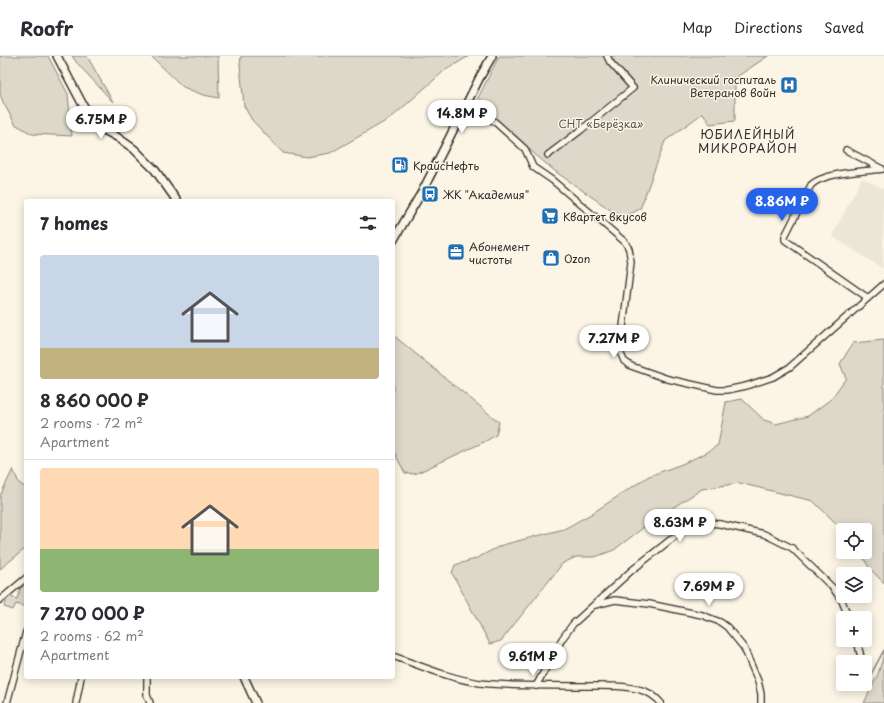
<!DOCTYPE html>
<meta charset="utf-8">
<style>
:root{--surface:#fff;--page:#f2f2f3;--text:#2b2b33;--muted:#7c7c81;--line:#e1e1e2;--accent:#2563eb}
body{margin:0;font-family:"Playpen Sans",sans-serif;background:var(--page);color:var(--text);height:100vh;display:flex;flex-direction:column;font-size:15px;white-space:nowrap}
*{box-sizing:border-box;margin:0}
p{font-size:13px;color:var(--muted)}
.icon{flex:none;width:22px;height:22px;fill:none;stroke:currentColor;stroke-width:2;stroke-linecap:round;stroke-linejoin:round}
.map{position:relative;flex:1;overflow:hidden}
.side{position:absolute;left:24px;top:143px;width:371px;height:480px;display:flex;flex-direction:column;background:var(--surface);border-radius:4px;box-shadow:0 2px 10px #0003}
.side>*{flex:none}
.fabs{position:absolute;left:836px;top:467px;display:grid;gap:8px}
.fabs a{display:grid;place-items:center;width:36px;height:36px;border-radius:4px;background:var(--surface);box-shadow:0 2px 10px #0003;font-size:20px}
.price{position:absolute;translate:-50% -34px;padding:0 9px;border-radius:14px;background:#fff;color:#222;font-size:13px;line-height:26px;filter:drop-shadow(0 1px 2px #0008)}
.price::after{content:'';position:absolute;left:50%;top:24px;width:12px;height:9px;margin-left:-6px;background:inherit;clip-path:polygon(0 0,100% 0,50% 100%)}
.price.on{background:var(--accent);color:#fff}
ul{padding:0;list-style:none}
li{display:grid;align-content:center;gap:8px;height:212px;padding:0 16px}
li+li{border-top:1px solid var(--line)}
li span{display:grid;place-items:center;height:124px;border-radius:4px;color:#555}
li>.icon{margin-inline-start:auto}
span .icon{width:72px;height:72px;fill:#fffc;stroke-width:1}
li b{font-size:17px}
h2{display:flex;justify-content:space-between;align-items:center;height:48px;padding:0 16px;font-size:17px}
header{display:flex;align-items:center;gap:24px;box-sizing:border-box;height:56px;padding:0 20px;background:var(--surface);border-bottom:1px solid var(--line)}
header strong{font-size:19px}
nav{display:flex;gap:22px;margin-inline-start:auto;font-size:14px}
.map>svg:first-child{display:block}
.built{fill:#ece6d7}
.green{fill:#ded8ca;stroke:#84827a}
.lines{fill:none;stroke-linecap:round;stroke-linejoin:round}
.stream{stroke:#7d7b74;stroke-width:1.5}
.minor-casing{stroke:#2b2b2b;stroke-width:8}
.tertiary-casing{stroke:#2b2b2b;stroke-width:10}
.minor{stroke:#fcf5e5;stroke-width:5.5}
.tertiary{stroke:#fcf5e5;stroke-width:7}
.labels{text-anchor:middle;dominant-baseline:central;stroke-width:3;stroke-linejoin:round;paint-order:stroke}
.poi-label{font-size:11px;fill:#2b2b2b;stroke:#fcf5e5;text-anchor:start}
.park-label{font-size:11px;fill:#585653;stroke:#fcf5e5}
.neighbourhood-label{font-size:12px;letter-spacing:1px;fill:#2b2b2b;stroke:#fcf5e5}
</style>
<header>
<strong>Roofr</strong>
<nav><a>Map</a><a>Directions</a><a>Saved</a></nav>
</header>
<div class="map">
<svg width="884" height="647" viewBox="0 0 884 647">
<rect width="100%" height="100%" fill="#fcf5e5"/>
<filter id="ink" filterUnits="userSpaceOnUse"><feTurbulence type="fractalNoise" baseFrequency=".025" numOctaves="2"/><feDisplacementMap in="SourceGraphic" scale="8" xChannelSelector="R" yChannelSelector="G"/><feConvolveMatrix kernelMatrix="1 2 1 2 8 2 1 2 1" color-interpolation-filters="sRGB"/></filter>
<g filter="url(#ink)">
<!-- built -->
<path class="built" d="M862 122 884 133 883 213 832 180Z"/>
<!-- green -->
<g class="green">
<path d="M0 0H48L68 38 72 80 32 78 15 68 3 46 0 38Z"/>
<path d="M72 0H87L113 46 77 7Z"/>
<path d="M151 0H218L219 42 203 39 183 31Z"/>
<path d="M241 0H469L444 15 391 62 330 97 307 101 283 97 252 64 244 50 240 9Z"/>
<path d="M499 0H768L735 22V65L710 68 703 57 665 85 640 153 622 162 556 116 475 48Z"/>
<path d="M393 279 499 366 496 379 484 386 415 418 405 417 393 394Z"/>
<path d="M884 284V527L870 513 860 496H865V474H843L813 445 739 427 702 433 652 465 614 494 595 501H576L563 507 501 585 490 588 452 517 455 509 475 503 502 489 564 473 591 458 649 420 682 408 706 397 718 389 726 346 742 343 764 364 776 368 808 360 831 343 846 322 840 308 853 287Z"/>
<path d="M13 413 19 427 26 432V492L0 513V440Z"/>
<path d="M21 530 26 532V551L16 548 13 554 4 551 8 540 17 543Z"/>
<path d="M884 598V647H864L878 618Z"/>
</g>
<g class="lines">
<!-- stream -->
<path class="stream" d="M868 624 884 594"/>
<!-- minor casing -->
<g class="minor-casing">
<g id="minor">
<path d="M467 46 495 66 525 93 533 111 552 124 625 186 629 193 631 206 622 279 621 298 624 305 631 310 668 323 717 334H727L746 330 773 321 790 311 884 228"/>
<path d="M846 94 882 113"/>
<path d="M548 99 581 74 633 32 610 6 607 0"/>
<path d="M868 242 785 184V180L811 129C825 116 862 116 882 113"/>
<path d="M0 544 26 522"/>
<path d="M595 549 615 544 649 548 702 559 720 566 727 571 744 592 758 625 761 638V647"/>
<path d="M857 584 862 606"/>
<path d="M393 600C421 610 451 623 480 627 514 631 549 629 583 630 602 630 623 629 641 634 649 636 656 641 661 647"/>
<path d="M147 621V639L150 647"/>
<path d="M536 630 562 583 573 568 631 515 684 473 693 468 699 466 720 468 764 478 792 492 833 532 842 545 849 562"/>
<path d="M7 647 26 576"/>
<path d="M76 647 81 621"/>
</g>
</g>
<!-- tertiary casing -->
<g class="tertiary-casing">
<g id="tertiary">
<path d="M57 0 83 49 92 62 104 74 117 81 134 93 155 114 177 145"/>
<path d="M393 185 423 134 480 21 492 0"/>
<path d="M244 621 256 647"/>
</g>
</g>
<!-- minor -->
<use href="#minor" class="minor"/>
<!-- tertiary -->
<use href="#tertiary" class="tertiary"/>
</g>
</g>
<!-- icons -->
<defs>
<g id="hospital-square" transform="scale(0.9)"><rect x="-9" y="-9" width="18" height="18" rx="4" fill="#1f6fb2" stroke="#fcf5e5"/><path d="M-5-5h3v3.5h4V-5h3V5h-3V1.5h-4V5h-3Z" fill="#fff"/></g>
<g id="fuel-square" transform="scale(0.9)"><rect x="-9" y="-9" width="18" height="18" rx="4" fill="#1f6fb2" stroke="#fcf5e5"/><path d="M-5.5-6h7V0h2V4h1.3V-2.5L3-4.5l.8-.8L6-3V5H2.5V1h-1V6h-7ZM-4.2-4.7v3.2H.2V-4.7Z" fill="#fff"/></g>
<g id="bus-square" transform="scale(0.9)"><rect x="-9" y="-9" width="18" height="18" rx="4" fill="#1f6fb2" stroke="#fcf5e5"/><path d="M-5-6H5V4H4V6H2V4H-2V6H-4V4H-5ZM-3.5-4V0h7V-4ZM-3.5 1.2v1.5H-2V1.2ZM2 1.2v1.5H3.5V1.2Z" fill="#fff"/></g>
<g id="supermarket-square" transform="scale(0.9)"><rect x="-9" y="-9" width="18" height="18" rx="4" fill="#1f6fb2" stroke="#fcf5e5"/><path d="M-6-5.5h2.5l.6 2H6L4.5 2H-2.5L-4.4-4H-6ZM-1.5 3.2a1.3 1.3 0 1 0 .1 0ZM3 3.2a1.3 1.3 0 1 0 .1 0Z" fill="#fff"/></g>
<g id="office-square" transform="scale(0.9)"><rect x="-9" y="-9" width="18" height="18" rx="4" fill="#1f6fb2" stroke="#fcf5e5"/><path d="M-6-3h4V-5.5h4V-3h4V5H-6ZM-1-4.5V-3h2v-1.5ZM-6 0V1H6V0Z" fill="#fff"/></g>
<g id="shop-square" transform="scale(0.9)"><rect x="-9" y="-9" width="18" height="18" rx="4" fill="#1f6fb2" stroke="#fcf5e5"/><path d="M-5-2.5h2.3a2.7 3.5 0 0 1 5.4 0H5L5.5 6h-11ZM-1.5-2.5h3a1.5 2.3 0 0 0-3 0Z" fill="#fff"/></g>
</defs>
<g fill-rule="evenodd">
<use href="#hospital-square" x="789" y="29"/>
<use href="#fuel-square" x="400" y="109"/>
<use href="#bus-square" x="430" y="138"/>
<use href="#supermarket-square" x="550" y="160"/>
<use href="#office-square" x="456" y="196"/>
<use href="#shop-square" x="551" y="202"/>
</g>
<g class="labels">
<!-- poi labels -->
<g class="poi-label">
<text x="776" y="23" text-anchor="end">Клинический госпиталь<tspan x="776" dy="13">Ветеранов войн</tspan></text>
<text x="413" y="109">КрайсНефть</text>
<text x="443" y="138">ЖК "Академия"</text>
<text x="563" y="160">Квартет вкусов</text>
<text x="469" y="190">Абонемент<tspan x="469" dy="13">чистоты</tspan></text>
<text x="564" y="202">Ozon</text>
</g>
<!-- park labels -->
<g class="park-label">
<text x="601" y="67">СНТ «Берёзка»</text>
</g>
<!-- neighbourhood labels -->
<g class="neighbourhood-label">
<text x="748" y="78">ЮБИЛЕЙНЫЙ<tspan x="748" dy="14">МИКРОРАЙОН</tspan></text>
</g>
</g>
</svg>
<div class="fabs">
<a><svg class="icon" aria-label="locate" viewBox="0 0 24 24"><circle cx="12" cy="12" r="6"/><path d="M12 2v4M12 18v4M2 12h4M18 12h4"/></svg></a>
<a><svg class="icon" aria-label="layers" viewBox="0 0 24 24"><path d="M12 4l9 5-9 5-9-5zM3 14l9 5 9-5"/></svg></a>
<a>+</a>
<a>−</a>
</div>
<b class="price" style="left:462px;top:78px">14.8M ₽</b>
<b class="price" style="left:101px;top:84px">6.75M ₽</b>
<b class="price on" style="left:782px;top:166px">8.86M ₽</b>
<b class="price" style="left:614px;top:303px">7.27M ₽</b>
<b class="price" style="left:680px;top:487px">8.63M ₽</b>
<b class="price" style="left:709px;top:551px">7.69M ₽</b>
<b class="price" style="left:533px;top:621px">9.61M ₽</b>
<section class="side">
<h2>7 homes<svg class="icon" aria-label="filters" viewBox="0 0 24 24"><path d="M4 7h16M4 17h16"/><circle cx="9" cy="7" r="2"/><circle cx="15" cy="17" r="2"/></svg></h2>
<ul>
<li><span style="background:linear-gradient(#c9d6e8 75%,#c2b280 0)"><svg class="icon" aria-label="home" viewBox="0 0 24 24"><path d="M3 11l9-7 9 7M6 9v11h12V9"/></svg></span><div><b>8 860 000 ₽</b><p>2 rooms · 72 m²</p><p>Apartment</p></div></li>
<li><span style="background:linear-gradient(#ffd9b3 65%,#8fb573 0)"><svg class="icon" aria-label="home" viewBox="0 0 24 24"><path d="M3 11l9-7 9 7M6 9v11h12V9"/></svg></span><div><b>7 270 000 ₽</b><p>2 rooms · 62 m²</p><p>Apartment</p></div></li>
</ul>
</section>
</div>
